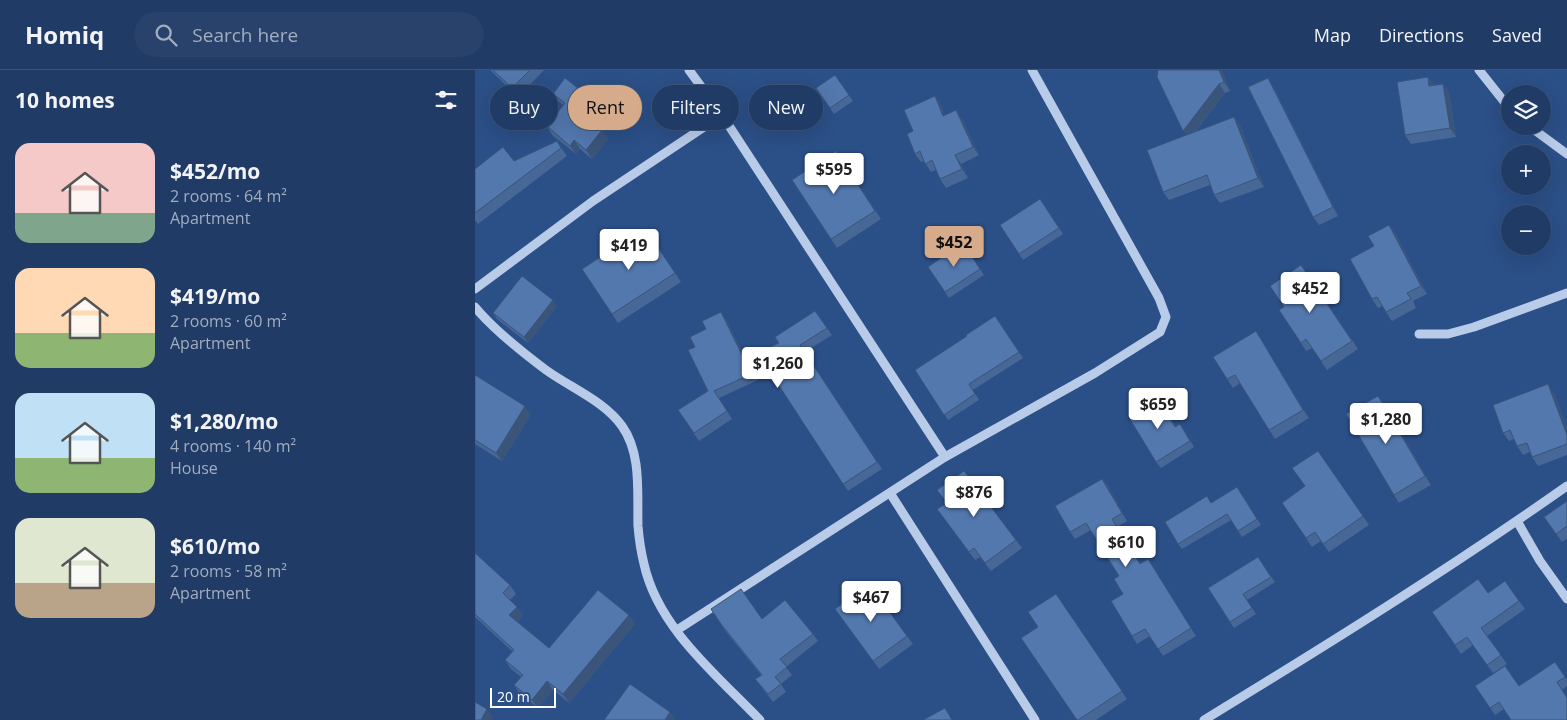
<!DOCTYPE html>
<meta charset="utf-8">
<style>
:root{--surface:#203b65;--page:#28426b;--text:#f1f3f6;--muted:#a2adbf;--line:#3d5579;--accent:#d6ab8b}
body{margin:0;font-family:"Open Sans",sans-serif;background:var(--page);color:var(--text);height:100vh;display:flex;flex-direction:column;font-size:19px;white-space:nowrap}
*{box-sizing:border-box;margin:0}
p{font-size:16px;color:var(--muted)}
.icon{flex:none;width:28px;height:28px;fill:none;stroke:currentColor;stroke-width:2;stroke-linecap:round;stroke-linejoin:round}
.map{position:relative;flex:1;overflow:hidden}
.drawer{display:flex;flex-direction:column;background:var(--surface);width:475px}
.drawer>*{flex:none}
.banner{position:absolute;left:15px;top:15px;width:475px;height:45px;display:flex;gap:10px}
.tools{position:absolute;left:1026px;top:15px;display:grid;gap:10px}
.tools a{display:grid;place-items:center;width:50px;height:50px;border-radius:50%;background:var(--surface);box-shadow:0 5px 20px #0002,0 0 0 1px var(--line);font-size:25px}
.scale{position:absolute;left:15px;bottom:12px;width:66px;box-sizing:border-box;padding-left:5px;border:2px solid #fff;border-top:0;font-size:14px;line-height:18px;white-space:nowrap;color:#fff;-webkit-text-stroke:4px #2b4f87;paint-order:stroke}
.price{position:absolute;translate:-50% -42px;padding:0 11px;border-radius:5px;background:#fff;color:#222;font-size:16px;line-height:32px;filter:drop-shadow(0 1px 2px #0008)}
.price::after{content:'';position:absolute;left:50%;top:30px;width:15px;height:11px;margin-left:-8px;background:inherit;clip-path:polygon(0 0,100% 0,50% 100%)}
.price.active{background:var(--accent);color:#111}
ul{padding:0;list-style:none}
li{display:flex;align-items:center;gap:15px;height:125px;padding:0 15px}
li span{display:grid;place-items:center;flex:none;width:140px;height:100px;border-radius:15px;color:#555}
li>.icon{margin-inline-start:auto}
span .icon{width:60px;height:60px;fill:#fffc;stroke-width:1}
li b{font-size:21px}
h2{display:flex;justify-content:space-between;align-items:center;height:60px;padding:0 15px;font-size:21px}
.pill{padding:0 18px;border-radius:22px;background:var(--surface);box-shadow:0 5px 20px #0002,0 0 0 1px var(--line);font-size:18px;line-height:45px}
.pill.active{background:var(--accent);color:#111}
header{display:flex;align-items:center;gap:30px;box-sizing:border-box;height:70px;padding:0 25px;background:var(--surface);border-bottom:1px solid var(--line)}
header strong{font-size:24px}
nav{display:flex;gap:28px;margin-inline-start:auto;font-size:18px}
.search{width:350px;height:45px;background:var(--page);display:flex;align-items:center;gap:12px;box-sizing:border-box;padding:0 18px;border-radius:28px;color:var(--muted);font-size:19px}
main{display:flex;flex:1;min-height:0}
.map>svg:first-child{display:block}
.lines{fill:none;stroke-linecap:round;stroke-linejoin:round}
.minor{stroke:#b8cbe8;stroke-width:9}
.wall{fill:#476796}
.shaded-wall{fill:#3a547a}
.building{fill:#5378ae;stroke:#3a547a}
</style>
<header>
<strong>Homiq</strong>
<div class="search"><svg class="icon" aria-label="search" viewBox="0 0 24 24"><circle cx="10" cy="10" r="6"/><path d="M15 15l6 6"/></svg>Search here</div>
<nav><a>Map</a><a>Directions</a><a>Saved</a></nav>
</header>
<main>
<section class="drawer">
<h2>10 homes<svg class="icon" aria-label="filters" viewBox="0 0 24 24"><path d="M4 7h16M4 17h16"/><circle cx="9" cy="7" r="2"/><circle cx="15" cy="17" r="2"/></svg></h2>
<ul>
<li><span style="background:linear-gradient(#f6c9c9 70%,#7fa58c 0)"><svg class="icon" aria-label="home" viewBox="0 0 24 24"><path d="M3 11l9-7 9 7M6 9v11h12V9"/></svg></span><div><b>$452/mo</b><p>2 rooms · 64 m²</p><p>Apartment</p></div></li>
<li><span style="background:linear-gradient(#ffd9b3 65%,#8fb573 0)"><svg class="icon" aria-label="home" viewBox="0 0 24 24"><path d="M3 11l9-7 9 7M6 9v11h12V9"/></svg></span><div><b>$419/mo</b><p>2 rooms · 60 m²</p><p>Apartment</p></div></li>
<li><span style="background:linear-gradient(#bfe0f5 65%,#8fb573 0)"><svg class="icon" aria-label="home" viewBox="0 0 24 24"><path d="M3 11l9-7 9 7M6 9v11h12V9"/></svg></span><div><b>$1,280/mo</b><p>4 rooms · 140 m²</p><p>House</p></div></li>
<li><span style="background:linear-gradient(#dfe7d0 65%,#b9a48a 0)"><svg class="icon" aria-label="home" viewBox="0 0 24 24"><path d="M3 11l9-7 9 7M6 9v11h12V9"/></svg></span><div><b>$610/mo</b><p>2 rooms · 58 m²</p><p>Apartment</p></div></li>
</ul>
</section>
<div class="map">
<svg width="1092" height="650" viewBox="0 0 1092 650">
<rect width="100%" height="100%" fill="#2b4f87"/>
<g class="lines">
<!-- minor -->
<g class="minor">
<path d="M214 0 247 45 470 387"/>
<path d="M1004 0 1035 39"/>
<path d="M1054 56 1092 84"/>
<path d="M0 219 118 131 247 45"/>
<path d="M0 237C19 260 47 282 71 300 96 318 129 331 147 356 167 384 162 424 163 456 164 468 166 482 169 494 183 558 242 605 285 650"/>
<path d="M944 264H973L999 257 1092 223"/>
<path d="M415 423 560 650"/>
<path d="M1042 451 1065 491 1092 529"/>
<path d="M202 560 470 387 620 303 685 262 691 247 684 228 557 0"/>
<path d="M729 650C852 575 974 499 1092 416"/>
</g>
</g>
<!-- wall -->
<g class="wall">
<path d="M15 0H69L43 27Z"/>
<path d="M683 0H747L755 21 750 23 720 62 759 47 765 55 789 117 745 133 739 125 735 115 694 130 688 122 711 65Z"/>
<path d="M360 5 378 31 359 44 341 18Z"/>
<path d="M953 7 959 16 968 14 974 22 981 67 936 74 930 65Z"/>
<path d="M798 16 863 146 844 155 838 147Z"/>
<path d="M78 24 133 46 123 57 133 69 117 89 105 79 101 84 77 65 72 56 88 35 84 32Z"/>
<path d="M466 35 470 45 487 48 504 85 486 94 493 108 471 118 465 109 461 100 456 102 449 91 446 92 440 84 438 61Z"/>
<path d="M82 71 92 86 3 154 0 150V99L39 91Z"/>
<path d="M367 90 406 149 362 178 317 110Z"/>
<path d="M565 129 588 164 548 190 525 155Z"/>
<path d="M914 155 920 163 952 224 938 231 941 238 917 251 907 236 903 238 897 229 899 176Z"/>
<path d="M170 158 206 212 143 253 107 199Z"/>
<path d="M488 173 509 205 474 228 453 197Z"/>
<path d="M826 195 883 279 852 300 837 278 831 281 826 273 809 237Z"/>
<path d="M82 236 53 273 22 249 18 243Z"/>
<path d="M340 241 357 265 330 282 407 399 373 421 296 304 244 328 257 349 224 371 203 340 233 321 220 277 231 259 251 249 270 288 304 273Z"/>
<path d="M520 246 548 288 498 320 504 330 473 350 440 300 492 266Z"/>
<path d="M786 270 834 348 800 369 765 313 758 318 752 309Z"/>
<path d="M0 305 56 345 27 391 0 374Z"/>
<path d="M1079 323 1092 358V385L1063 396 1057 387 1055 382 1048 385 1042 376 1039 369 1034 371 1028 363Z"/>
<path d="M903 326 909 334 956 415 924 433 919 425Z"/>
<path d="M682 328 701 357 709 360 719 377 686 398 681 392Z"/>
<path d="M843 381 894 455 854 482 846 471 837 477 807 433 830 416Z"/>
<path d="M627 409 633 416 652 451 642 457 665 493 673 489 721 566 688 586 675 566 662 574 657 566 644 506 616 460 600 469 595 462Z"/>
<path d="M766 423 786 455 767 467 756 450 707 479 703 474 737 433Z"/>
<path d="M1092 431V469L1087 472 1069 447Z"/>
<path d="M462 439 541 470 547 478 516 501 505 487 500 490Z"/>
<path d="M0 483 35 515 41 524 35 530 42 537 48 545 42 552 74 578 154 545 160 554 94 633 78 620 63 638 45 624 39 615 46 607 36 599 30 590 38 582 0 547Z"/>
<path d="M783 487 800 512 772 530 781 544 759 558 755 552Z"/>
<path d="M1030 511 1050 539 1012 566 1032 594 1018 603 998 575 986 584 957 542 1013 523Z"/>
<path d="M581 524 652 629 621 650H602L563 557Z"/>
<path d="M236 539 287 549 338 564 343 571 311 597 317 605 306 614 311 622 298 632 280 609 286 605 251 562Z"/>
<path d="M360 539 432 566 438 574 404 599Z"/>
<path d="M1080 592 1092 610V616L1087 620 1029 639 1020 645 1000 616H1044Z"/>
</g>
<!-- shaded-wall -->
<g class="shaded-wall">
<path d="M744 0H747L755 21 749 12Z"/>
<path d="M953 7 959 16H954Z"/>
<path d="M793 8 798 16 863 146 858 137Z"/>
<path d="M744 14 750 23 714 69 708 61Z"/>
<path d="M968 14 974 22 981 67 975 58Z"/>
<path d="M460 26 466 35 474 54 468 46Z"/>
<path d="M127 37 133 46 121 59 115 51Z"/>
<path d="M481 40 487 48 504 85 498 77Z"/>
<path d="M759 47 765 55 789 117 783 108Z"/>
<path d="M127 60 133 69 117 89 111 80Z"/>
<path d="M99 70 105 79 101 84 95 76Z"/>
<path d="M480 85 486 94 493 108 487 99Z"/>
<path d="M914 155 920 163 952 224 946 216Z"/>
<path d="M78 230 82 236 53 273 49 267Z"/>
<path d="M246 242 251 249 274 296 269 289Z"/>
<path d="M781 261 786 270 834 348 828 340Z"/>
<path d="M1073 314 1079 323 1092 358V365Z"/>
<path d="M903 326 909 334 956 415 950 406Z"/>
<path d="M50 336 56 345 27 391 21 383Z"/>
<path d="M627 409 633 416 652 451 647 443Z"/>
<path d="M673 489 678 496 721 566 716 558Z"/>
<path d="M42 537 48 545 40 554 34 545Z"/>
<path d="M154 545 160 554 94 633 88 624Z"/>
<path d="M72 611 78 620 63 638 57 630Z"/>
<path d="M12 639 18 647 16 650H6Z"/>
<path d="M195 642 201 650H190Z"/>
</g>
<!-- building -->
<g class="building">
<path d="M18 0H55L37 18Z"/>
<path d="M683 0H744L749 12 744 14 708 61 682 7Z"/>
<path d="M360 5 374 25 355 38 341 18Z"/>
<path d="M953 7 954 16 968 14 975 58 930 65 922 12Z"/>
<path d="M90 8 127 37 115 51 127 60 111 80 99 70 95 76 72 56 90 33 78 24Z"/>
<path d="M793 8 858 137 838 147 773 17Z"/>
<path d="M460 26 468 46 481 40 498 77 480 85 487 99 465 109 457 90 450 94 445 81 440 84 432 64 438 61 429 40Z"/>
<path d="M759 47 783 108 739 125 732 105 688 122 672 80Z"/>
<path d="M82 71 86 78 0 143V99L28 77 39 91Z"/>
<path d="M361 81 400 141 356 169 317 110Z"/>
<path d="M565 129 584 158 544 184 525 155Z"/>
<path d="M914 155 946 216 932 223 936 229 911 242 902 227 897 229 875 189 899 176 893 166Z"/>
<path d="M170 158 200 203 137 244 107 199Z"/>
<path d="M488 173 505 199 470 222 453 197Z"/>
<path d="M826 195 877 271 846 291 831 269 826 273 804 240 809 237 795 216Z"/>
<path d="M47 206 78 230 49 267 18 243Z"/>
<path d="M340 241 352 258 325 275 402 392 368 414 292 297 239 321 252 341 219 363 203 340 233 321 213 280 220 277 215 267 231 259 227 251 246 242 269 289 304 273 300 267Z"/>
<path d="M520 246 544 282 494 314 500 324 469 345 440 300 492 266 491 265Z"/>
<path d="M781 261 828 340 794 360 760 305 752 309 738 287Z"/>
<path d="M0 305 50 336 21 383 0 370Z"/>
<path d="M1073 314 1092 365V374L1057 387 1052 373 1042 376 1035 360 1028 363 1018 335Z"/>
<path d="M903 326 950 406 919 425 871 344Z"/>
<path d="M682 328 700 357 705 354 715 371 681 392 653 346Z"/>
<path d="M843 381 888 446 848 474 840 462 831 468 807 433 830 416 817 398Z"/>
<path d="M489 401 541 470 510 493 499 478 494 482 462 439 472 433 462 420Z"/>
<path d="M627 409 647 443 637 449 665 494 673 489 716 558 683 579 670 559 657 566 636 531 648 524 639 509 644 506 611 453 595 462 580 436Z"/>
<path d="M762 417 782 449 763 461 752 444 703 474 690 452 732 426 736 433Z"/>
<path d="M1092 431V456L1081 464 1069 447Z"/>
<path d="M0 483 35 515 28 523 42 537 34 545 74 578 123 520 154 545 88 624 72 611 57 630 39 615 48 605 30 590 39 580 0 544Z"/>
<path d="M783 487 796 507 768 524 777 538 755 552 733 518Z"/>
<path d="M1003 509 1013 523 1030 511 1044 531 1006 558 1026 585 1012 595 992 567 980 575 957 542Z"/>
<path d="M394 514 432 566 398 591 360 539Z"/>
<path d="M266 519 287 549 310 530 338 564 305 589 312 597 300 607 306 614 293 624 280 609 287 605 246 554 236 539Z"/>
<path d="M581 524 647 621 603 650H602L546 568 563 557 553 542Z"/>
<path d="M1080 592 1090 607 1082 612 1092 628V650H1036L1024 632 1015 638 1000 616 1030 596 1044 616Z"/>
<path d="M155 614 195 642 190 650H129Z"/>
<path d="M0 632 12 639 6 650H0Z"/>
<path d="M470 638 477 650H448Z"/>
</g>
</svg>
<div class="tools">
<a><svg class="icon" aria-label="layers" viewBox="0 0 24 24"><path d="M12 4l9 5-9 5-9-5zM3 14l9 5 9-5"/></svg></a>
<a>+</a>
<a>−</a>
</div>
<div class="scale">20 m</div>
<b class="price" style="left:359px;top:125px">$595</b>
<b class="price active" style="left:479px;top:198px">$452</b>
<b class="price" style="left:154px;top:201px">$419</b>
<b class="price" style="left:835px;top:244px">$452</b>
<b class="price" style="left:303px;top:319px">$1,260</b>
<b class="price" style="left:683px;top:360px">$659</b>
<b class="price" style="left:911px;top:375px">$1,280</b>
<b class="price" style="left:499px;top:448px">$876</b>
<b class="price" style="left:651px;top:498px">$610</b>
<b class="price" style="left:396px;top:553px">$467</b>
<div class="banner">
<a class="pill">Buy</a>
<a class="pill active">Rent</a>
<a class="pill">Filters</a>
<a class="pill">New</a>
</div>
</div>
</main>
